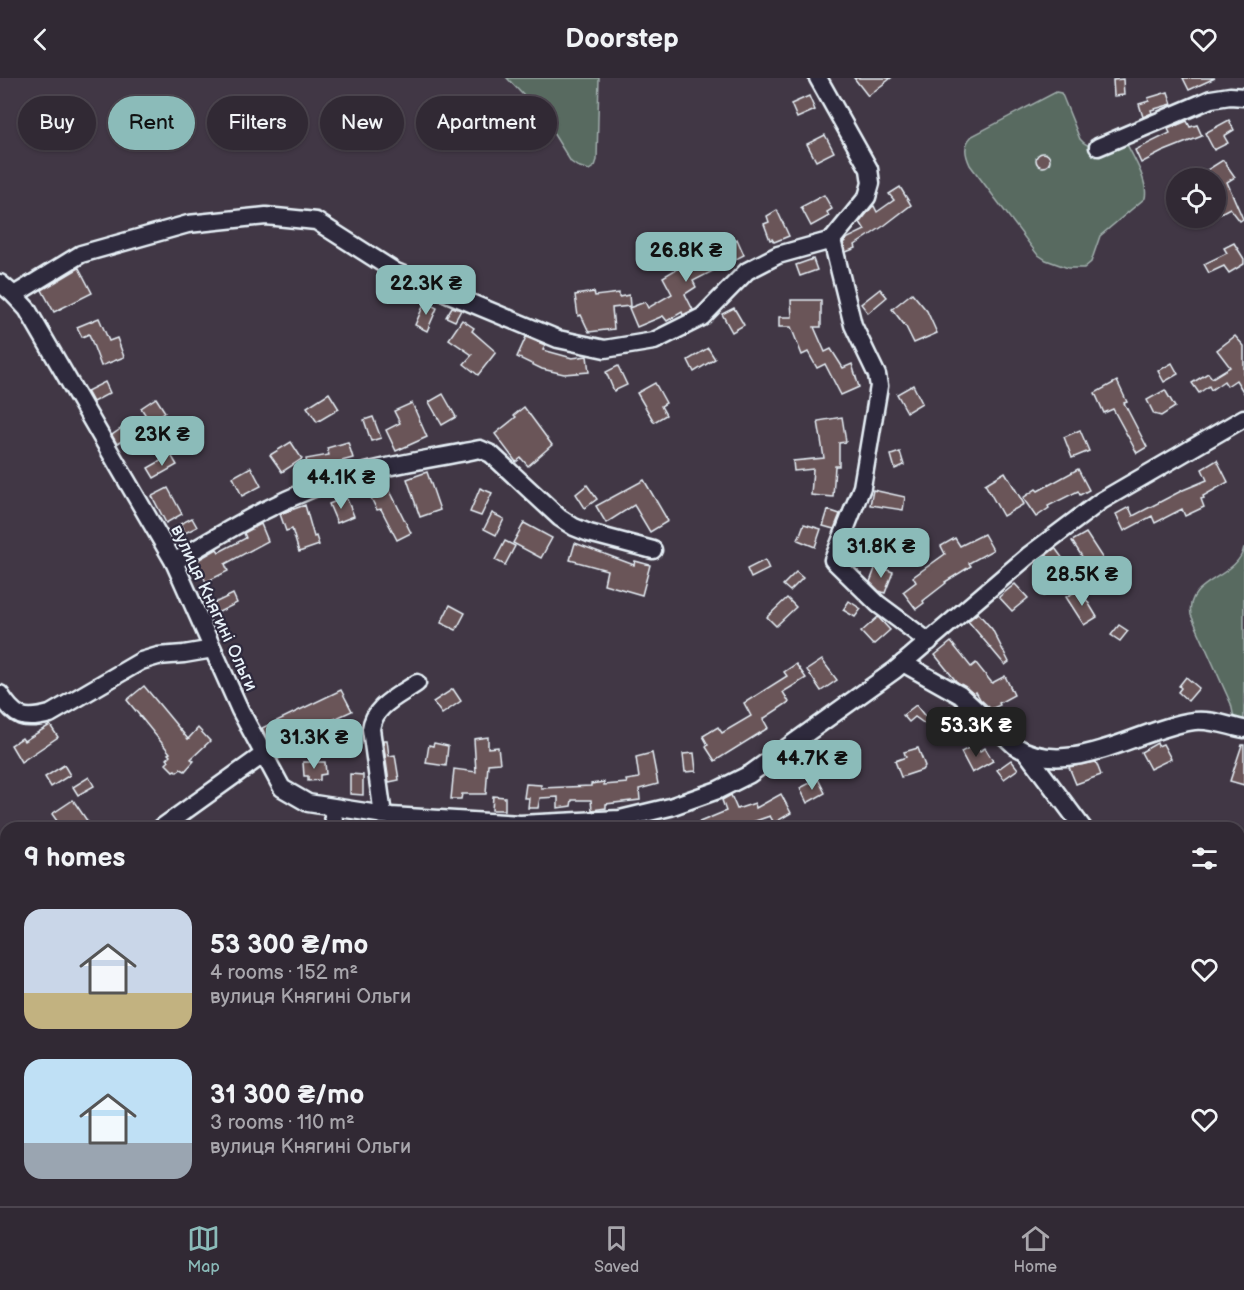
<!DOCTYPE html>
<meta charset="utf-8">
<style>
:root{--surface:#312934;--page:#39313c;--text:#f1f3f6;--muted:#a8a6ac;--line:#4c454f;--accent:#8bbbb9}
body{margin:0;font-family:"Balsamiq Sans",sans-serif;background:var(--page);color:var(--text);height:100vh;display:flex;flex-direction:column;font-size:22px;white-space:nowrap}
*{box-sizing:border-box;margin:0}
p{font-size:20px;color:var(--muted)}
.icon{flex:none;width:33px;height:33px;fill:none;stroke:currentColor;stroke-width:2;stroke-linecap:round;stroke-linejoin:round}
.map{position:relative;flex:1;overflow:hidden}
.panel{position:absolute;left:0px;top:744px;width:1245px;height:384px;display:flex;flex-direction:column;background:var(--surface);border-radius:18px 18px 0 0;box-shadow:0 2px 4px #0004,0 0 0 2px var(--line)}
.panel>*{flex:none}
.top-card{position:absolute;left:18px;top:18px;width:600px;height:54px;display:flex;gap:12px}
.buttons{position:absolute;left:1166px;top:90px;display:grid;gap:12px}
.buttons a{display:grid;place-items:center;width:60px;height:60px;border-radius:50%;background:var(--surface);box-shadow:0 2px 4px #0004,0 0 0 2px var(--line);font-size:30px}
.price{position:absolute;translate:-50% -51px;padding:0 14px;border-radius:12px;background:var(--accent);color:#111;font-size:20px;line-height:39px;filter:drop-shadow(0 2px 3px #0008)}
.price::after{content:'';position:absolute;left:50%;top:36px;width:18px;height:14px;margin-left:-9px;background:inherit;clip-path:polygon(0 0,100% 0,50% 100%)}
.price.active{background:#222;color:#fff}
ul{padding:0;list-style:none}
li{display:flex;align-items:center;gap:18px;height:150px;padding:0 24px}
li span{display:grid;place-items:center;flex:none;width:168px;height:120px;border-radius:18px;color:#555}
li>.icon{margin-inline-start:auto}
span .icon{width:72px;height:72px;fill:#fffc;stroke-width:1}
li b{font-size:26px}
h2{display:flex;justify-content:space-between;align-items:center;height:72px;padding:0 24px;font-size:26px}
.tag{padding:0 21px;border-radius:27px;background:var(--surface);box-shadow:0 2px 4px #0004,0 0 0 2px var(--line);font-size:21px;line-height:54px}
.tag.active{background:var(--accent);color:#111}
header{display:flex;justify-content:space-between;align-items:center;height:78px;padding:0 24px;background:var(--surface);font-size:27px;font-weight:600}
.tabs{display:flex;justify-content:space-around;align-items:center;height:84px;border-top:2px solid var(--line);background:var(--surface);font-size:16px;color:var(--muted)}
.tabs a{display:grid;justify-items:center;gap:3px}
.tabs .active{color:var(--accent)}
.map>svg:first-child{display:block}
.green{fill:#596a61;stroke:#a0aeac;stroke-width:1.5}
.water{fill:#505e79;stroke:#8d99ac;stroke-width:1.5}
.building{fill:#6b5559;stroke:#e8f1f8;stroke-width:1.5}
.lines{fill:none;stroke-linecap:round;stroke-linejoin:round}
.minor-casing{stroke:#e8f1f8;stroke-width:21}
.minor{stroke:#2f2a3d;stroke-width:16}
.labels{text-anchor:middle;dominant-baseline:central;stroke-width:4.5;stroke-linejoin:round;paint-order:stroke}
.street-label{font-size:18px;fill:#e8f1f8;stroke:#2f2a3d}
</style>
<header><svg class="icon" aria-label="back" viewBox="0 0 24 24"><path d="M15 5l-7 7 7 7"/></svg>Doorstep<svg class="icon" aria-label="heart" viewBox="0 0 24 24"><path d="M12 20l-8-8c-3-5 5-10 8-4 3-6 11-1 8 4z"/></svg></header>
<div class="map">
<svg width="1244" height="1128" viewBox="0 0 1244 1128">
<rect width="100%" height="100%" fill="#413745"/>
<filter id="ink" filterUnits="userSpaceOnUse"><feTurbulence type="fractalNoise" baseFrequency=".0167" numOctaves="2"/><feDisplacementMap in="SourceGraphic" scale="12" xChannelSelector="R" yChannelSelector="G"/><feConvolveMatrix kernelMatrix="1 2 1 2 8 2 1 2 1" color-interpolation-filters="sRGB"/></filter>
<g filter="url(#ink)">
<!-- green -->
<g class="green">
<path d="M507 0H599L597 82 595 88 589 92 577 88 571 84 542 37Z"/>
<path d="M1056 14 1061 15 1063 19 1080 61C1092 76 1109 65 1123 59 1131 75 1149 103 1145 120L1100 158 1091 184 1084 190H1068L1046 182 1037 176 970 87C965 76 963 67 972 58Z"/>
<path d="M1244 469V651L1236 649 1231 626 1191 537C1184 502 1239 500 1244 469Z"/>
<path d="M0 1101 6 1104V1122H20L24 1128H0Z"/>
<path d="M444 1122H478L472 1128H439Z"/>
</g>
<!-- water -->
<path class="water" d="M40 1122H168L193 1126 216 1122H455L449 1128H41Z"/>
<!-- building -->
<g class="building">
<path d="M854 0H891L868 18Z"/>
<path d="M1183 0H1215L1189 12Z"/>
<path d="M1123 1 1124 17 1114 18 1113 2Z"/>
<path d="M1168 14 1172 26 1151 32 1152 35 1143 39 1139 26 1149 23 1148 20Z"/>
<path d="M809 18 815 32 797 40 791 26Z"/>
<path d="M1229 42 1234 52 1224 58 1228 65 1214 72 1205 55Z"/>
<path d="M1187 43 1190 49 1197 47 1202 58 1162 74 1141 85 1135 72 1170 55 1168 51Z"/>
<path d="M825 57 834 74 816 83 807 66Z"/>
<circle cx="1043" cy="82" r="7"/>
<path d="M1223 82 1235 99 1227 104 1243 141 1240 143 1230 130 1215 138V126L1223 121 1215 109V100H1208L1204 94Z"/>
<path d="M900 109 911 127 885 147 855 167 856 170 846 174 843 165 848 160 865 152 860 144 872 129 874 128 877 134 894 122 889 116Z"/>
<path d="M824 117 832 131 827 134 829 138 811 148 801 129Z"/>
<path d="M777 132 789 158 774 164 772 161 770 162 764 146 769 144 767 138Z"/>
<path d="M737 161 744 177 693 203 696 209 685 216 693 232 683 237 682 234 667 243 663 238 637 249 629 230 645 224 648 230 672 216 663 199 692 182 688 174 704 167 708 175Z"/>
<path d="M1234 165 1244 181V186L1229 195 1224 188 1209 195 1204 186 1227 175 1224 170Z"/>
<path d="M813 181 817 192 800 198 796 187Z"/>
<path d="M79 190 92 215 54 234 42 212Z"/>
<path d="M880 211 887 219 868 235 861 226Z"/>
<path d="M594 214 595 218 619 215V219L629 217 630 228 612 230 614 251 589 254 581 237 578 238 575 217Z"/>
<path d="M912 215 927 233 937 255 914 265 906 249 892 231Z"/>
<path d="M791 222H821V249H814L825 274 831 271 843 290 852 286 859 309 841 317 825 286 817 290 808 274 802 277 791 249H779V239H792Z"/>
<path d="M425 224 437 230 427 253 415 247Z"/>
<path d="M452 229 461 232 455 243 446 239Z"/>
<path d="M734 230 744 247 732 254 722 236Z"/>
<path d="M99 240 109 263 117 260 124 279 101 288 89 256 82 259 77 249Z"/>
<path d="M462 242 474 250 472 253 496 274 478 297 464 286 472 277 449 261Z"/>
<path d="M1235 258 1244 268V315L1236 302 1227 308 1224 303 1211 312 1209 308 1199 315 1192 305 1208 295 1212 300 1230 289 1217 272Z"/>
<path d="M526 259 545 267 543 272 572 280 587 278 589 294 564 296 542 291 517 279Z"/>
<path d="M708 270 715 281 694 294 688 282Z"/>
<path d="M1172 285 1178 296 1164 304 1158 293Z"/>
<path d="M618 288 627 307 614 313 606 294Z"/>
<path d="M1117 303 1127 324 1124 325 1147 369 1137 375 1113 331 1104 335 1095 315Z"/>
<path d="M105 304 110 315 93 324 87 313Z"/>
<path d="M655 305 666 325 661 328 666 337 654 344 637 315Z"/>
<path d="M913 307 922 325 907 334 897 316Z"/>
<path d="M1165 312 1175 329 1161 338 1154 336 1147 322Z"/>
<path d="M329 315 339 331 317 344 307 329Z"/>
<path d="M443 316 456 339 442 347 429 324Z"/>
<path d="M156 320 165 334 150 344 141 330Z"/>
<path d="M412 325 427 359 396 373 386 352 400 345 394 333Z"/>
<path d="M524 329 552 367 528 388 521 380 516 384 495 356 516 339 514 337Z"/>
<path d="M373 339 381 360 371 363 364 342Z"/>
<path d="M842 339 846 364 839 365V388H835L833 419 811 417 813 391 794 393 793 383 824 380 818 343Z"/>
<path d="M122 350 128 359 117 366 112 357Z"/>
<path d="M1080 352 1089 373 1072 380 1064 359Z"/>
<path d="M291 364 302 381 282 394 270 377Z"/>
<path d="M348 364 353 380 308 392 306 381 329 377 327 370Z"/>
<path d="M900 374 904 387 895 391 891 377Z"/>
<path d="M171 377 177 387 154 400 148 390Z"/>
<path d="M1217 382 1228 404 1203 418 1204 420 1201 421 1204 429 1185 438 1182 431 1155 445 1152 438 1124 453 1116 436 1129 429 1133 438 1183 412 1207 402 1202 391Z"/>
<path d="M251 389 261 408 242 418 233 399Z"/>
<path d="M1078 391 1089 412 1080 417 1078 413 1048 428 1049 430 1036 439 1023 420 1036 411 1038 413Z"/>
<path d="M427 394 440 432 420 439 407 401Z"/>
<path d="M1005 394 1024 426 1003 438 985 406Z"/>
<path d="M644 402 668 443 650 454 634 427 606 445 596 428Z"/>
<path d="M385 403 411 455 397 462 381 431 377 432 367 412Z"/>
<path d="M587 407 597 421 585 430 576 416Z"/>
<path d="M168 410 182 436 166 445 152 418Z"/>
<path d="M480 410 492 415 481 438 470 434Z"/>
<path d="M873 412 905 419 903 432 870 427Z"/>
<path d="M346 419 354 438 337 445 329 426Z"/>
<path d="M305 427 314 459 316 458 319 467 299 474 292 451 286 453 280 436Z"/>
<path d="M828 432 840 436 834 451 823 448Z"/>
<path d="M492 435 504 441 496 457 484 451Z"/>
<path d="M192 440 197 449 185 455 180 446Z"/>
<path d="M524 445 552 460 541 480 513 465Z"/>
<path d="M261 446 268 463 225 486 228 493 206 504 196 483 217 471 219 474 246 460 244 455Z"/>
<path d="M804 446 821 451 815 469 798 462Z"/>
<path d="M1086 455 1103 481 1090 491 1072 463Z"/>
<path d="M984 456 993 472 969 485 971 488 945 504 946 505 923 523 924 525 916 531 903 514 916 504 913 499 945 476 941 468 955 460 960 468Z"/>
<path d="M505 463 515 468 505 487 495 482Z"/>
<path d="M575 465 634 487 635 483 650 487 642 517 604 506 607 492 570 482Z"/>
<path d="M1055 470 1069 489 1053 501 1058 507 1044 518 1037 508 1048 498 1038 484Z"/>
<path d="M765 482 769 491 751 500 747 491Z"/>
<path d="M876 488 893 494 885 515 879 513 870 504Z"/>
<path d="M796 494 803 500 790 513 783 507Z"/>
<path d="M1015 506 1028 520 1012 533 999 519Z"/>
<path d="M1080 511 1097 539 1084 547 1066 519Z"/>
<path d="M233 516 237 525 213 537 208 528Z"/>
<path d="M787 520 796 529 776 548 767 539Z"/>
<path d="M849 523 861 531 855 539 843 532Z"/>
<path d="M450 527 465 535 456 552 441 545Z"/>
<path d="M978 535 992 551 1009 584 1005 587 968 543Z"/>
<path d="M878 539 890 552 873 567 861 554Z"/>
<path d="M1119 547 1128 553 1120 563 1111 557Z"/>
<path d="M951 564 971 589 976 585 992 605 1005 598 1014 617 999 625 1000 627 991 631 980 621 976 614 974 616 956 603 935 577Z"/>
<path d="M822 582 837 602 821 613 807 592Z"/>
<path d="M796 586 806 600 783 614 789 624 763 641 768 650 715 683 706 669 708 667 703 658 718 649 722 655 751 638 744 625 787 598 784 594Z"/>
<path d="M1186 599 1199 610 1188 623 1178 614 1181 610 1179 608Z"/>
<path d="M144 608 188 661 198 650 210 663 191 681 194 683 185 693 181 691 177 694 175 692 173 693 166 686 169 683 167 681 170 678 168 676 170 675 127 622Z"/>
<path d="M453 611 461 623 442 636 433 624Z"/>
<path d="M341 612 352 633 328 644 333 656 278 681 262 650Z"/>
<path d="M916 627 934 650 932 651 915 639 909 644 903 637Z"/>
<path d="M950 628 965 640 951 656 937 644Z"/>
<path d="M50 647 58 659 21 684 11 667 22 660 24 663Z"/>
<path d="M488 659V670L498 669 500 685 488 686 486 716H462L461 721H451L454 691 476 694 474 661Z"/>
<path d="M383 662H387L389 678 395 677 399 702 389 704Z"/>
<path d="M434 665 448 668 446 688 426 685 429 667 433 668Z"/>
<path d="M1157 665 1158 668 1163 666 1171 681 1150 691 1141 674Z"/>
<path d="M976 666 980 673 985 670 993 683 972 695 961 674Z"/>
<path d="M1242 667H1244V707L1230 703Z"/>
<path d="M918 670 925 688 922 692 901 699 895 683 906 679 904 674Z"/>
<path d="M652 675 658 706 639 711 640 722 606 726V730L592 732 591 722H572L571 728 558 730V719L540 720 538 730H528L529 720H524L526 706 541 707V710L591 708V706L604 704V707L627 705 626 702 639 700 636 679Z"/>
<path d="M694 675 696 693 685 694 683 676Z"/>
<path d="M1011 682 1018 691 1004 701 997 692Z"/>
<path d="M303 684H325L326 696 320 697V702L308 703V698H304Z"/>
<path d="M1096 684 1101 697 1076 706 1069 689Z"/>
<path d="M64 687 70 697 51 709 45 699Z"/>
<path d="M350 696 363 697V717L350 716Z"/>
<path d="M89 699 94 708 78 717 73 709Z"/>
<path d="M818 701 825 715 807 725 800 710Z"/>
<path d="M781 716 791 735 774 745 770 738 735 750H685L726 733 722 722 731 717 737 731 755 725 756 730Z"/>
<path d="M493 718 505 719V732H492Z"/>
<path d="M73 722 92 750H62L52 736Z"/>
</g>
<g class="lines">
<!-- minor casing -->
<g class="minor-casing">
<g id="minor">
<path d="M1098 69 1211 21 1230 18 1244 19"/>
<path d="M832 162 853 247 877 297 879 308 862 409 833 482 878 526 929 564"/>
<path d="M0 205 14 217 27 231 174 484 240 632 282 710 308 725 391 738 520 746 620 741 670 729 718 712 750 696 895 592 1028 478 1101 423 1244 340"/>
<path d="M14 217 81 176 188 146 266 138 316 143 396 194 558 261 605 271 654 263 702 239 747 193 778 177 832 162 867 119 871 105 869 91 818 0"/>
<path d="M174 484C231 450 286 416 350 398 392 386 437 380 480 371L491 376 560 440 574 449 589 455 653 472"/>
<path d="M903 585 960 617 1015 668C1070 702 1139 650 1194 643 1211 641 1228 648 1244 651"/>
<path d="M0 616C15 640 24 643 50 636L141 583 158 578 184 576 213 571"/>
<path d="M1026 674 1083 750"/>
<path d="M331 729 336 750"/>
<path d="M383 737 371 651C374 627 399 618 417 605"/>
<path d="M161 750 264 676"/>
<path d="M0 812 6 818"/>
<path d="M0 850 6 842"/>
<path d="M1239 947 1244 954"/>
<path d="M0 1013 6 1039"/>
<path d="M1239 1080 1244 1083"/>
<path d="M26 1122 27 1128"/>
<path d="M644 1128 657 1122"/>
<path d="M1242 1128 1244 1126"/>
</g>
</g>
<!-- minor -->
<use href="#minor" class="minor"/>
</g>
</g>
<g class="labels">
<!-- street labels -->
<g class="street-label">
<text transform="translate(214 530) rotate(65)">вулиця Княгині Ольги</text>
</g>
</g>
</svg>
<div class="buttons">
<a><svg class="icon" aria-label="locate" viewBox="0 0 24 24"><circle cx="12" cy="12" r="6"/><path d="M12 2v4M12 18v4M2 12h4M18 12h4"/></svg></a>
</div>
<b class="price" style="left:686px;top:205px">26.8K ₴</b>
<b class="price" style="left:426px;top:238px">22.3K ₴</b>
<b class="price" style="left:162px;top:389px">23K ₴</b>
<b class="price" style="left:341px;top:432px">44.1K ₴</b>
<b class="price" style="left:881px;top:501px">31.8K ₴</b>
<b class="price" style="left:1082px;top:529px">28.5K ₴</b>
<b class="price active" style="left:976px;top:680px">53.3K ₴</b>
<b class="price" style="left:314px;top:692px">31.3K ₴</b>
<b class="price" style="left:812px;top:713px">44.7K ₴</b>
<div class="top-card">
<a class="tag">Buy</a>
<a class="tag active">Rent</a>
<a class="tag">Filters</a>
<a class="tag">New</a>
<a class="tag">Apartment</a>
</div>
<section class="panel">
<h2>9 homes<svg class="icon" aria-label="filters" viewBox="0 0 24 24"><path d="M4 7h16M4 17h16"/><circle cx="9" cy="7" r="2"/><circle cx="15" cy="17" r="2"/></svg></h2>
<ul>
<li><span style="background:linear-gradient(#c9d6e8 70%,#c2b280 0)"><svg class="icon" aria-label="home" viewBox="0 0 24 24"><path d="M3 11l9-7 9 7M6 9v11h12V9"/></svg></span><div><b>53 300 ₴/mo</b><p>4 rooms · 152 m²</p><p>вулиця Княгині Ольги</p></div><svg class="icon" aria-label="heart" viewBox="0 0 24 24"><path d="M12 20l-8-8c-3-5 5-10 8-4 3-6 11-1 8 4z"/></svg></li>
<li><span style="background:linear-gradient(#bfe0f5 70%,#9aa5b1 0)"><svg class="icon" aria-label="home" viewBox="0 0 24 24"><path d="M3 11l9-7 9 7M6 9v11h12V9"/></svg></span><div><b>31 300 ₴/mo</b><p>3 rooms · 110 m²</p><p>вулиця Княгині Ольги</p></div><svg class="icon" aria-label="heart" viewBox="0 0 24 24"><path d="M12 20l-8-8c-3-5 5-10 8-4 3-6 11-1 8 4z"/></svg></li>
</ul>
</section>
</div>
<nav class="tabs">
<a class="active"><svg class="icon" aria-label="map" viewBox="0 0 24 24"><path d="M3 6l6-2 6 2 6-2v14l-6 2-6-2-6 2zM9 4v14M15 6v14"/></svg>Map</a>
<a><svg class="icon" aria-label="saved" viewBox="0 0 24 24"><path d="M7 4h10v16l-5-4-5 4z"/></svg>Saved</a>
<a><svg class="icon" aria-label="home" viewBox="0 0 24 24"><path d="M3 11l9-7 9 7M6 9v11h12V9"/></svg>Home</a>
</nav>
